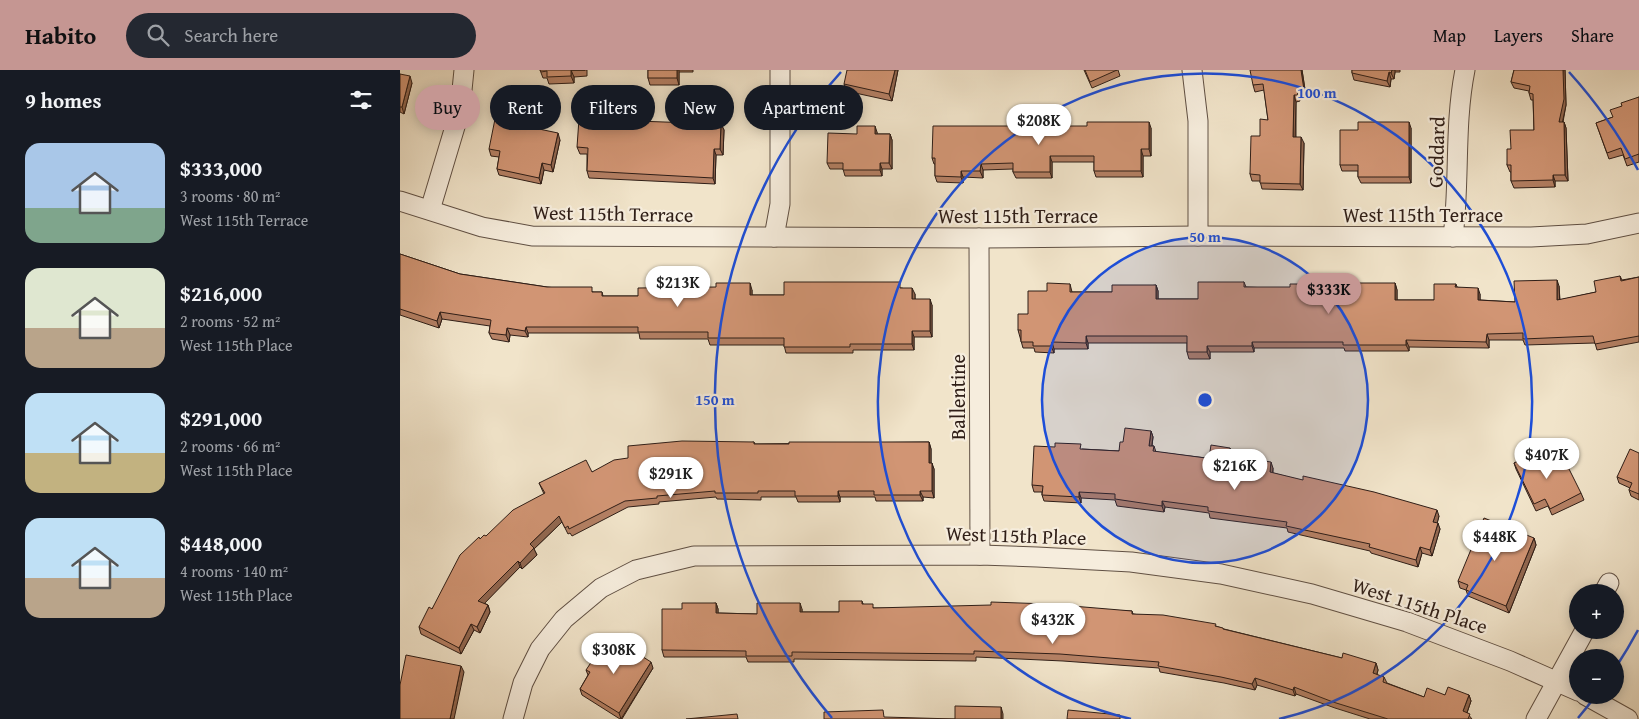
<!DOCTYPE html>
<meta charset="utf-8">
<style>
:root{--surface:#171b24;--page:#242831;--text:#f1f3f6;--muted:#9ea1a6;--accent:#c59692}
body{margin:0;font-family:"Gentium Book Plus",serif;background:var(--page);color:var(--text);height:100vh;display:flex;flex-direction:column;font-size:19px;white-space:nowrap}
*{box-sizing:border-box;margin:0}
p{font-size:16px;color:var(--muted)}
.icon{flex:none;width:28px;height:28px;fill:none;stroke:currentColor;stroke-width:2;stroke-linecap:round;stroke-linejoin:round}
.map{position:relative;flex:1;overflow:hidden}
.panel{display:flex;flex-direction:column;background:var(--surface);width:400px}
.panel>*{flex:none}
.top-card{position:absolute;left:15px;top:15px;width:475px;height:45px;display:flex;gap:10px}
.buttons{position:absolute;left:1169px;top:514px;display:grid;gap:10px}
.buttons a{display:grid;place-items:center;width:55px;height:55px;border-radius:50%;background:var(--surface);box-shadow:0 2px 12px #0003;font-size:25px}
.price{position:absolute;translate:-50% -42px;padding:0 11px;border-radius:18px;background:#fff;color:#222;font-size:16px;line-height:32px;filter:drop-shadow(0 1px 2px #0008)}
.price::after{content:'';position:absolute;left:50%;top:30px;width:15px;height:11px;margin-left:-8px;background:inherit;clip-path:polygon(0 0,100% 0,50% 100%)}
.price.current{background:var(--accent);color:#111}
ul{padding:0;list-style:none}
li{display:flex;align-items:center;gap:15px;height:125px;padding:0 25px}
li span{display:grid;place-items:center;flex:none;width:140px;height:100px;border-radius:15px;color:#555}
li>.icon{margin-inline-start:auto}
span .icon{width:60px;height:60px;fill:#fffc;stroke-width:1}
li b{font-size:21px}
h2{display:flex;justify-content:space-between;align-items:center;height:60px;padding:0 25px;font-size:21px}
.chip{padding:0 18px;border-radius:22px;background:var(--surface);box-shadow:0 2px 12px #0003;font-size:18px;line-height:45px}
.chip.current{background:var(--accent);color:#111}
header{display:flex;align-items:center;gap:30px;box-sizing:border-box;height:70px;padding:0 25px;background:var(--accent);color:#111}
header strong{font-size:24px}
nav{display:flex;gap:28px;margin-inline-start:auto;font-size:18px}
.search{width:350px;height:45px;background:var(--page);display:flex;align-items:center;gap:12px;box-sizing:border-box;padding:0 18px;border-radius:28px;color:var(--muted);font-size:19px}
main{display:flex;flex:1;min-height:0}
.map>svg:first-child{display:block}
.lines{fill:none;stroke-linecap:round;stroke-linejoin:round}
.minor-casing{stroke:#605044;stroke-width:21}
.minor{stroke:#f6eddd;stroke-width:19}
.wall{fill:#b48064;stroke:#2f1e17}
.shaded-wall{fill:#926851;stroke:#2f1e17}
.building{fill:#d19574;stroke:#2f1e17}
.ring{fill:none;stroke:#1d4ed8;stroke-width:2.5}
.labels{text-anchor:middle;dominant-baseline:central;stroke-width:4.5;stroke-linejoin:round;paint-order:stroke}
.street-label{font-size:20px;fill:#2f1e17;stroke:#f6eddd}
.centre{fill:#1d4ed8;stroke:#f6eddd;stroke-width:2.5}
.ring-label{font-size:15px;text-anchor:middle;font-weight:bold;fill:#1d4ed8;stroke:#f6eddd;stroke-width:4.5;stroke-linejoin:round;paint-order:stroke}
</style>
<header>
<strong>Habito</strong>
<div class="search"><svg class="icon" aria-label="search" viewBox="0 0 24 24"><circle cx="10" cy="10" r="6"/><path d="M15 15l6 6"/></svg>Search here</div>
<nav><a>Map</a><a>Layers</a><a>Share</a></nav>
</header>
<main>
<section class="panel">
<h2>9 homes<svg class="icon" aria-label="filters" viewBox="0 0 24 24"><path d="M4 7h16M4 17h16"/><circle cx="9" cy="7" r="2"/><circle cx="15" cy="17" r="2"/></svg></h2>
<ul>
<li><span style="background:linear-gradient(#a9c7e8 65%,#7fa58c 0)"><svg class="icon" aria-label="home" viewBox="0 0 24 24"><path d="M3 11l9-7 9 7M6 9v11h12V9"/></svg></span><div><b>$333,000</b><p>3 rooms · 80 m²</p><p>West 115th Terrace</p></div></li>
<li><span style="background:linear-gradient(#dfe7d0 60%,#b9a48a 0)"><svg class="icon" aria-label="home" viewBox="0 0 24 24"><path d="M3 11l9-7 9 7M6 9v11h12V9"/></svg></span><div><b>$216,000</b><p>2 rooms · 52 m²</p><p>West 115th Place</p></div></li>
<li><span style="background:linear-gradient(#bfe0f5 60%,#c2b280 0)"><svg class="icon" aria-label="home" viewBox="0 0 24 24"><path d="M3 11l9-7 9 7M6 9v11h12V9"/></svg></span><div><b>$291,000</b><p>2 rooms · 66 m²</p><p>West 115th Place</p></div></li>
<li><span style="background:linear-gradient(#bfe0f5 60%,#b9a48a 0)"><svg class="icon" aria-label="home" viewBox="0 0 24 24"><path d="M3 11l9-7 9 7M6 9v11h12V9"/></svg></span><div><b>$448,000</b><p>4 rooms · 140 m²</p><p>West 115th Place</p></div></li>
</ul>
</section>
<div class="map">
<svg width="1239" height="649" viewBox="0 0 1239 649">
<rect width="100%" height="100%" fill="#f1e4ca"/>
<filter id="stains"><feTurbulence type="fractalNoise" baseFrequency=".004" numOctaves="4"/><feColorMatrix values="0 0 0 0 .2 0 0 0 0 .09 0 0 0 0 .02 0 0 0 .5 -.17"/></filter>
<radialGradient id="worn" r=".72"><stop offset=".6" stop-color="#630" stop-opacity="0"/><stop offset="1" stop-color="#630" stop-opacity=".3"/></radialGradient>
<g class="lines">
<!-- minor casing -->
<g class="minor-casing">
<g id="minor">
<path d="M792 0 798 51V166"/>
<path d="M0 131 82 157 132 166 579 168 798 166 1131 167 1187 164 1239 153"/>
<path d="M30 140 60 40 64 0"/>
<path d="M374 167 380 134V0"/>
<path d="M1053 167C1060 111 1054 55 1065 0"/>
<path d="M579 168 580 485"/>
<path d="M1204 522 1209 513"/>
<path d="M1185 625 1228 649"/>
<path d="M113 649 123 613 140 579 164 549 201 518 236 500 294 486 580 485 637 487 731 492 821 504 912 524 1007 552 1110 591 1178 621"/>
<path d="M1136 649 1185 560"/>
</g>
</g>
<!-- minor -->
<use href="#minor" class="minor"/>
</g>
<!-- wall -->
<g class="wall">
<path d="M140 0H187V6L174 7V13L149 14 147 8H143Z"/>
<path d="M248 0H293V2H279V15H250L248 8Z"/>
<path d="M498 0 492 31 446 21 444 14Z"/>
<path d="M684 0H718L720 6 692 18Z"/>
<path d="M902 0 906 26 899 27 900 31 896 32V67L904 73 903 120 862 119 860 111H852L850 104 860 66 868 50 864 20 855 22 853 15Z"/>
<path d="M952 0H1000V2H995L994 9H991L990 17 954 10 952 3Z"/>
<path d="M1114 0H1165L1166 35 1163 52H1164L1166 58 1168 111H1155V117L1114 118 1111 111V102H1110L1107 95 1111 79 1134 60 1133 30H1131L1129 23V21L1114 18 1111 12Z"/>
<path d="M0 4 12 13 4 44 0 42Z"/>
<path d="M1239 27V92L1227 96 1223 85 1209 89 1196 53 1213 47 1222 36Z"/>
<path d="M140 54 142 60 160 70 153 102 144 100 141 114 99 105 97 99 99 87 91 86 89 79Z"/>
<path d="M321 54 324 60 323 85H316L315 114 189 108 187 101V84H180L177 77Z"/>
<path d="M751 58V86H743V107H696L694 101V92H652V108H616L613 102V99L583 100V108L563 107V113L537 112 535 106V94H534L532 88Z"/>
<path d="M1011 58V113H961L958 107V101H942L940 95 958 60Z"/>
<path d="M477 62V64H490L492 70V99H482V106H445L443 99H430L427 93 457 64Z"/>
<path d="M0 184 60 204 147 217 194 222H202L203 226H238L352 220V225H384L502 218 515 224V229L532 235V267H514V280H453V283H386L384 275H310L308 269H240L239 263H128V267L110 265 109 272 92 269 89 263 90 256 42 249 39 258 0 245Z"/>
<path d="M1220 206 1222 210 1239 207V272L1197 280 1195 273 1125 275 1123 270H1089V278L1009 277V281H945L944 278H854V282H810V289H789L787 282V273H688V279H654V283L635 282 634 278H623L618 260 628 244 647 221 670 214 672 222H712L756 215 758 221V229H798L844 212 846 217 916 220V231H950L995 213 997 220V230H1034L1056 214 1057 217 1080 224V230L1115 232 1159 216 1160 230 1196 222Z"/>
<path d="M751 361 753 367 752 376H754L756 382 806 388 832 385V386L873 398V403L1039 446 1037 453 1040 459 1032 486 1022 483 1018 497 971 483 970 481 888 462 887 458 810 448 809 443 765 437 764 442 717 436 715 430 681 428V433L644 431 642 425V422H634L632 415 682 379 719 381 723 372Z"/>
<path d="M354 372 355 374 529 372 531 379V393L534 399V428L523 427V431H476L475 427H440V432H398L396 427H361V430L317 429 316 427 259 432V434L228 437 172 466 170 463 168 464 162 452 134 479 137 485 122 499 120 497 84 533 88 535 90 542 80 563 74 560 61 584 21 564 19 557 32 539 80 469 86 466 144 424 139 413 192 402Z"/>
<path d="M1239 383V430L1231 426 1229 420 1230 418 1219 413 1217 407Z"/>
<path d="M1137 391 1150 393 1181 423 1184 430 1152 445 1148 436 1136 441 1116 399 1114 393Z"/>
<path d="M1134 468 1136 475 1109 543 1068 526 1066 520 1060 518 1058 511Z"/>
<path d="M462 531 463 534 474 538 732 541 733 544 816 556 824 559 942 588 976 593 978 600 977 605 984 607 987 613 1024 627 1045 625H1069L1071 631 1067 643 1072 649H970L935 638 896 624 895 626 857 615 855 620 824 613 760 602 759 598 663 591 576 587V591L394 589V592H348L346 587H264L262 580 282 539 316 533 318 539V543L357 544 402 539V542H439Z"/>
<path d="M253 598 222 649H220L182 625 180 619 188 605 186 600Z"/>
</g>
<!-- shaded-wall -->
<g class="shaded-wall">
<path d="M171 0 174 7V13L171 6Z"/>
<path d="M277 0H279V15L277 8Z"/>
<path d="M495 0H498L492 31 489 24Z"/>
<path d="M901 0H902L906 26 904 20Z"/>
<path d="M992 0H995V2L994 9 991 3Z"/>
<path d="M1163 0H1165L1166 35 1161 59 1159 52Z"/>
<path d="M989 2 991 9 990 17 987 11Z"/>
<path d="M10 6 12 13 4 44 2 37Z"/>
<path d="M894 25 896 32 895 73 893 67Z"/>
<path d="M749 52 751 58V86L749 79Z"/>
<path d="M1009 52 1011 58V113L1009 107Z"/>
<path d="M1164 52 1166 58 1168 111 1165 105Z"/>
<path d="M321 54 324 60 323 85 320 79Z"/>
<path d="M475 56 477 62V70L475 64Z"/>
<path d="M158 63 160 70 153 102 151 95Z"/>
<path d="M490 64 492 70V99L489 93Z"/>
<path d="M901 67 904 73 903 120 900 114Z"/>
<path d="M314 79 316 85 315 114 313 108Z"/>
<path d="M741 79 743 86V107L741 101Z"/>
<path d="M650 86 652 92V108L650 102Z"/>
<path d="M142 93 144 100 141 114 139 108Z"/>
<path d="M480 93 482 99V106L480 100Z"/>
<path d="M581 94 583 100V108L580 101Z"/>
<path d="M561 101 563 107V113L561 107Z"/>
<path d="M1153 105 1155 111V117L1153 110Z"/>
<path d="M1157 210 1159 216 1160 237 1157 230Z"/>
<path d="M350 213 352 220V232L350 225Z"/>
<path d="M995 213 997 220V236L995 230Z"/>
<path d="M914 214 916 220V237L914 231Z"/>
<path d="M756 215 758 221V235L756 229Z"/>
<path d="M512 218 515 224V235L512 229Z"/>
<path d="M1078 218 1080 224V237L1078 230Z"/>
<path d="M530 229 532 235V267L530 261Z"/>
<path d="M40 242 42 249 39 258 37 251Z"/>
<path d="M126 257 128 263V267L125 261Z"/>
<path d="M107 258 110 265 109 272 106 265Z"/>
<path d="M512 261 514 267V280L512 274Z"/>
<path d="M1087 264 1089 270V278L1086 272Z"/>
<path d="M686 266 688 273V279L686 273Z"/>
<path d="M1006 270 1009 277V281L1006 275Z"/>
<path d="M652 272 654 279V283L651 276Z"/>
<path d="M852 272 854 278V282L852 276Z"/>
<path d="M807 276 810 282V289L807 282Z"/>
<path d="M751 361 753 367 751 382 749 376Z"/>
<path d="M529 372 531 379V399L529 393Z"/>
<path d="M830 378 832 385 831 392 829 386Z"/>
<path d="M871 392 873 398 872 408 870 402Z"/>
<path d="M532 393 534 399V428L532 421Z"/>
<path d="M438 421 440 427V432L438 426Z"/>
<path d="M520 421 523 427V431L520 425Z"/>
<path d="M679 422 681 428V433L679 427Z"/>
<path d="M762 431 765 437 764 442 762 436Z"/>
<path d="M1037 440 1039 446 1036 458 1033 452Z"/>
<path d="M159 446 162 452 134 479 137 485 122 499 120 493 130 474Z"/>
<path d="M1038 453 1040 459 1032 486 1030 480Z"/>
<path d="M1134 468 1136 475 1109 543 1106 536Z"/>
<path d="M1020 477 1022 483 1018 497 1016 490Z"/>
<path d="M118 491 120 497 81 537 78 531Z"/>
<path d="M316 533 318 539V549L316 543Z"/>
<path d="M400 533 402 539V548L400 542Z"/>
<path d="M88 535 90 542 80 563 77 557Z"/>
<path d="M71 554 74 560 61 584 59 578Z"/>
<path d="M251 592 253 598 221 649 219 643Z"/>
<path d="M976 593 978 600 975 610 973 603Z"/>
<path d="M61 596 64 602 54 649H50Z"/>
<path d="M855 608 857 615 855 620 852 614Z"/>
<path d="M894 617 896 624 895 626 893 620Z"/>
<path d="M1069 625 1071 631 1065 648 1063 641Z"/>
<path d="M601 637 603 644V649H601Z"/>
</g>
<!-- building -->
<g class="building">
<path d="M140 0H185H171V6L147 7V1L141 2Z"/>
<rect x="248" y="0" width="29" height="8"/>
<path d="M447 0H495L489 24 444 14Z"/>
<path d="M685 0H717L690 12Z"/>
<path d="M850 0H901L904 20H897L898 25H894L893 67H901L900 114 860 113V105L850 104 851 66H860V49L868 50 863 14 853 15Z"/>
<path d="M952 0H992L991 3 989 2 987 11 952 3Z"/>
<path d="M1114 0H1163L1164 29 1159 52H1164L1165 105H1153V110L1111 111V95H1107V79H1111L1110 60H1134L1133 24 1129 23 1130 16 1111 12Z"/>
<path d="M0 4 10 6 2 37H0Z"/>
<path d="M1239 27V84L1225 89 1221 78 1207 83 1196 53 1213 47 1210 40 1222 36 1221 33Z"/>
<path d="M96 44 140 54 139 59 158 63 151 95 142 93 139 108 97 99 100 81 89 79Z"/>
<path d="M179 49 321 54 320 79H314L313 108 187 101 188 78 177 77Z"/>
<path d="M687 52H749V79H741V101H694V86H650V102H613V93L581 94 580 101H561V107L535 106V88H532L533 56H687Z"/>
<path d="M958 52H1009V107H958V95H940V60H958Z"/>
<path d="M457 56H475V64H490L489 93H480V100H443V93H427L428 63 457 64Z"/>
<path d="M0 184 60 204 147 217H192V222H202V226H238V218L316 217V213H350V225H384V212H500V218H512V229H530V261H512V274H450V277H384V268H308V262H238V257H126L125 261 107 258 106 265 89 263 91 250 40 242 37 251 0 239Z"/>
<path d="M1220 206 1221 211 1239 207V266L1195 274 1193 266 1123 269V263L1087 264 1086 272 1006 270V275H943V272H852V276H807V282H787V266H686V273L652 272 651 276H633V272H621V260H618V244H628V221H647V213L670 214V222H712V215H756V229H798V212H844V217H890V214H914V231H950V213H995V230H1034V214H1056L1055 217 1078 218V230L1115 232 1114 211 1157 210V230L1196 222 1194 211Z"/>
<path d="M725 358 751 361 749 376H754L753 381 806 388H809L811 375 830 378 829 386 871 392 870 402 903 410V406L974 422 1037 440 1033 452 1038 453 1030 480 1020 477 1016 490 969 477 970 474 886 456 887 452 808 441V437L762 431V436L715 429V424L679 422V427L642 425 643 416 632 415 634 376 655 377V373L681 374 680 379 719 381 720 372H723Z"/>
<path d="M282 371 354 372V374H389V372H529V393H532V421H520V425H474V421H438V426H395V421H358V423H315V421L257 426V428L225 431 169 459 168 456 165 458 159 446 130 474 134 478 120 493 118 491 78 531 88 535 77 557 71 554 59 578 19 557 29 537 32 539 60 485 79 467 80 469 84 465 86 466 113 440 145 423 139 413 186 390 192 402 214 390 228 388V376Z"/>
<path d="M1230 379 1239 383V424L1229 420 1232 413 1217 407Z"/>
<path d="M1134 383 1137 391 1147 386 1150 393 1163 387 1181 423 1150 439 1145 429 1134 434 1114 393Z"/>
<path d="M1084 448 1134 468 1106 536 1066 520 1068 515 1058 511Z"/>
<path d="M439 531H462V534H473V538L591 535V532L648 534 732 541V544L763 545 816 554 815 556 823 558V559L942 588 943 583 976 593 973 603 984 607 983 612 1024 627 1027 618 1045 625 1048 617 1069 625 1063 641 1070 644 1068 649H988L933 632 894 617 893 620 855 608 852 614 821 607 758 596 759 592 660 584 574 581V584L392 582V586H346V581L262 580V539H282V533H316V543L357 544V533H400V542H439Z"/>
<path d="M206 570 218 577 221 573 251 592 219 643 180 619 190 602 186 600Z"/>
<path d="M6 585 61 596 50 649H0V615Z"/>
<path d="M555 636 601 637V649H424V642L483 640 484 647 555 649Z"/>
<path d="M668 640 720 645V649H667Z"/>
<path d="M337 644 338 649H286Z"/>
</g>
<!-- distance rings -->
<circle cx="805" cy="330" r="163" fill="#1d4ed8" fill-opacity=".12"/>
<g class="ring">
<circle cx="805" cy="330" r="163"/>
<path d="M731 649A327 327 0 1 1 879 649"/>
<path d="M1238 560A490 490 0 0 1 1216 597M1194 628A490 490 0 0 1 1178 648M432 648A490 490 0 0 1 441 2M1169 2A490 490 0 0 1 1238 100"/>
</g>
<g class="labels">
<!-- street labels -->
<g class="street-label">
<text transform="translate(1036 82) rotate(-88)">Goddard</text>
<text transform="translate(213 143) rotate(1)">West 115th Terrace</text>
<text x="1023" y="144">West 115th Terrace</text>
<text x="618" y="145">West 115th Terrace</text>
<text transform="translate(557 327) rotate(-90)">Ballentine</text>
<text transform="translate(616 465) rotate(2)">West 115th Place</text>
<text transform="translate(1020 535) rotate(18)">West 115th Place</text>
</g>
</g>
<circle cx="805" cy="330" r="8" class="centre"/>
<g class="ring-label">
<text x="917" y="28">100 m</text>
<text x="805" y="172">50 m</text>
<text x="315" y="335">150 m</text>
</g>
<rect width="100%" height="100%" filter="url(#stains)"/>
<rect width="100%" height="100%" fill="url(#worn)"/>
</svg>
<div class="buttons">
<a>+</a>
<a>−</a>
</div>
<b class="price" style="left:639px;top:76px">$208K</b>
<b class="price" style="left:278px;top:238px">$213K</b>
<b class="price current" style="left:929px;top:245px">$333K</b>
<b class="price" style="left:1147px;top:410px">$407K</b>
<b class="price" style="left:835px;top:421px">$216K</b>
<b class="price" style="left:271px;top:429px">$291K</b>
<b class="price" style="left:1095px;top:492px">$448K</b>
<b class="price" style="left:653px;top:575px">$432K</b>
<b class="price" style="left:214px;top:605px">$308K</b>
<div class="top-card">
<a class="chip current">Buy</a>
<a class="chip">Rent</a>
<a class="chip">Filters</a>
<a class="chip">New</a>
<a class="chip">Apartment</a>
</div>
</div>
</main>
